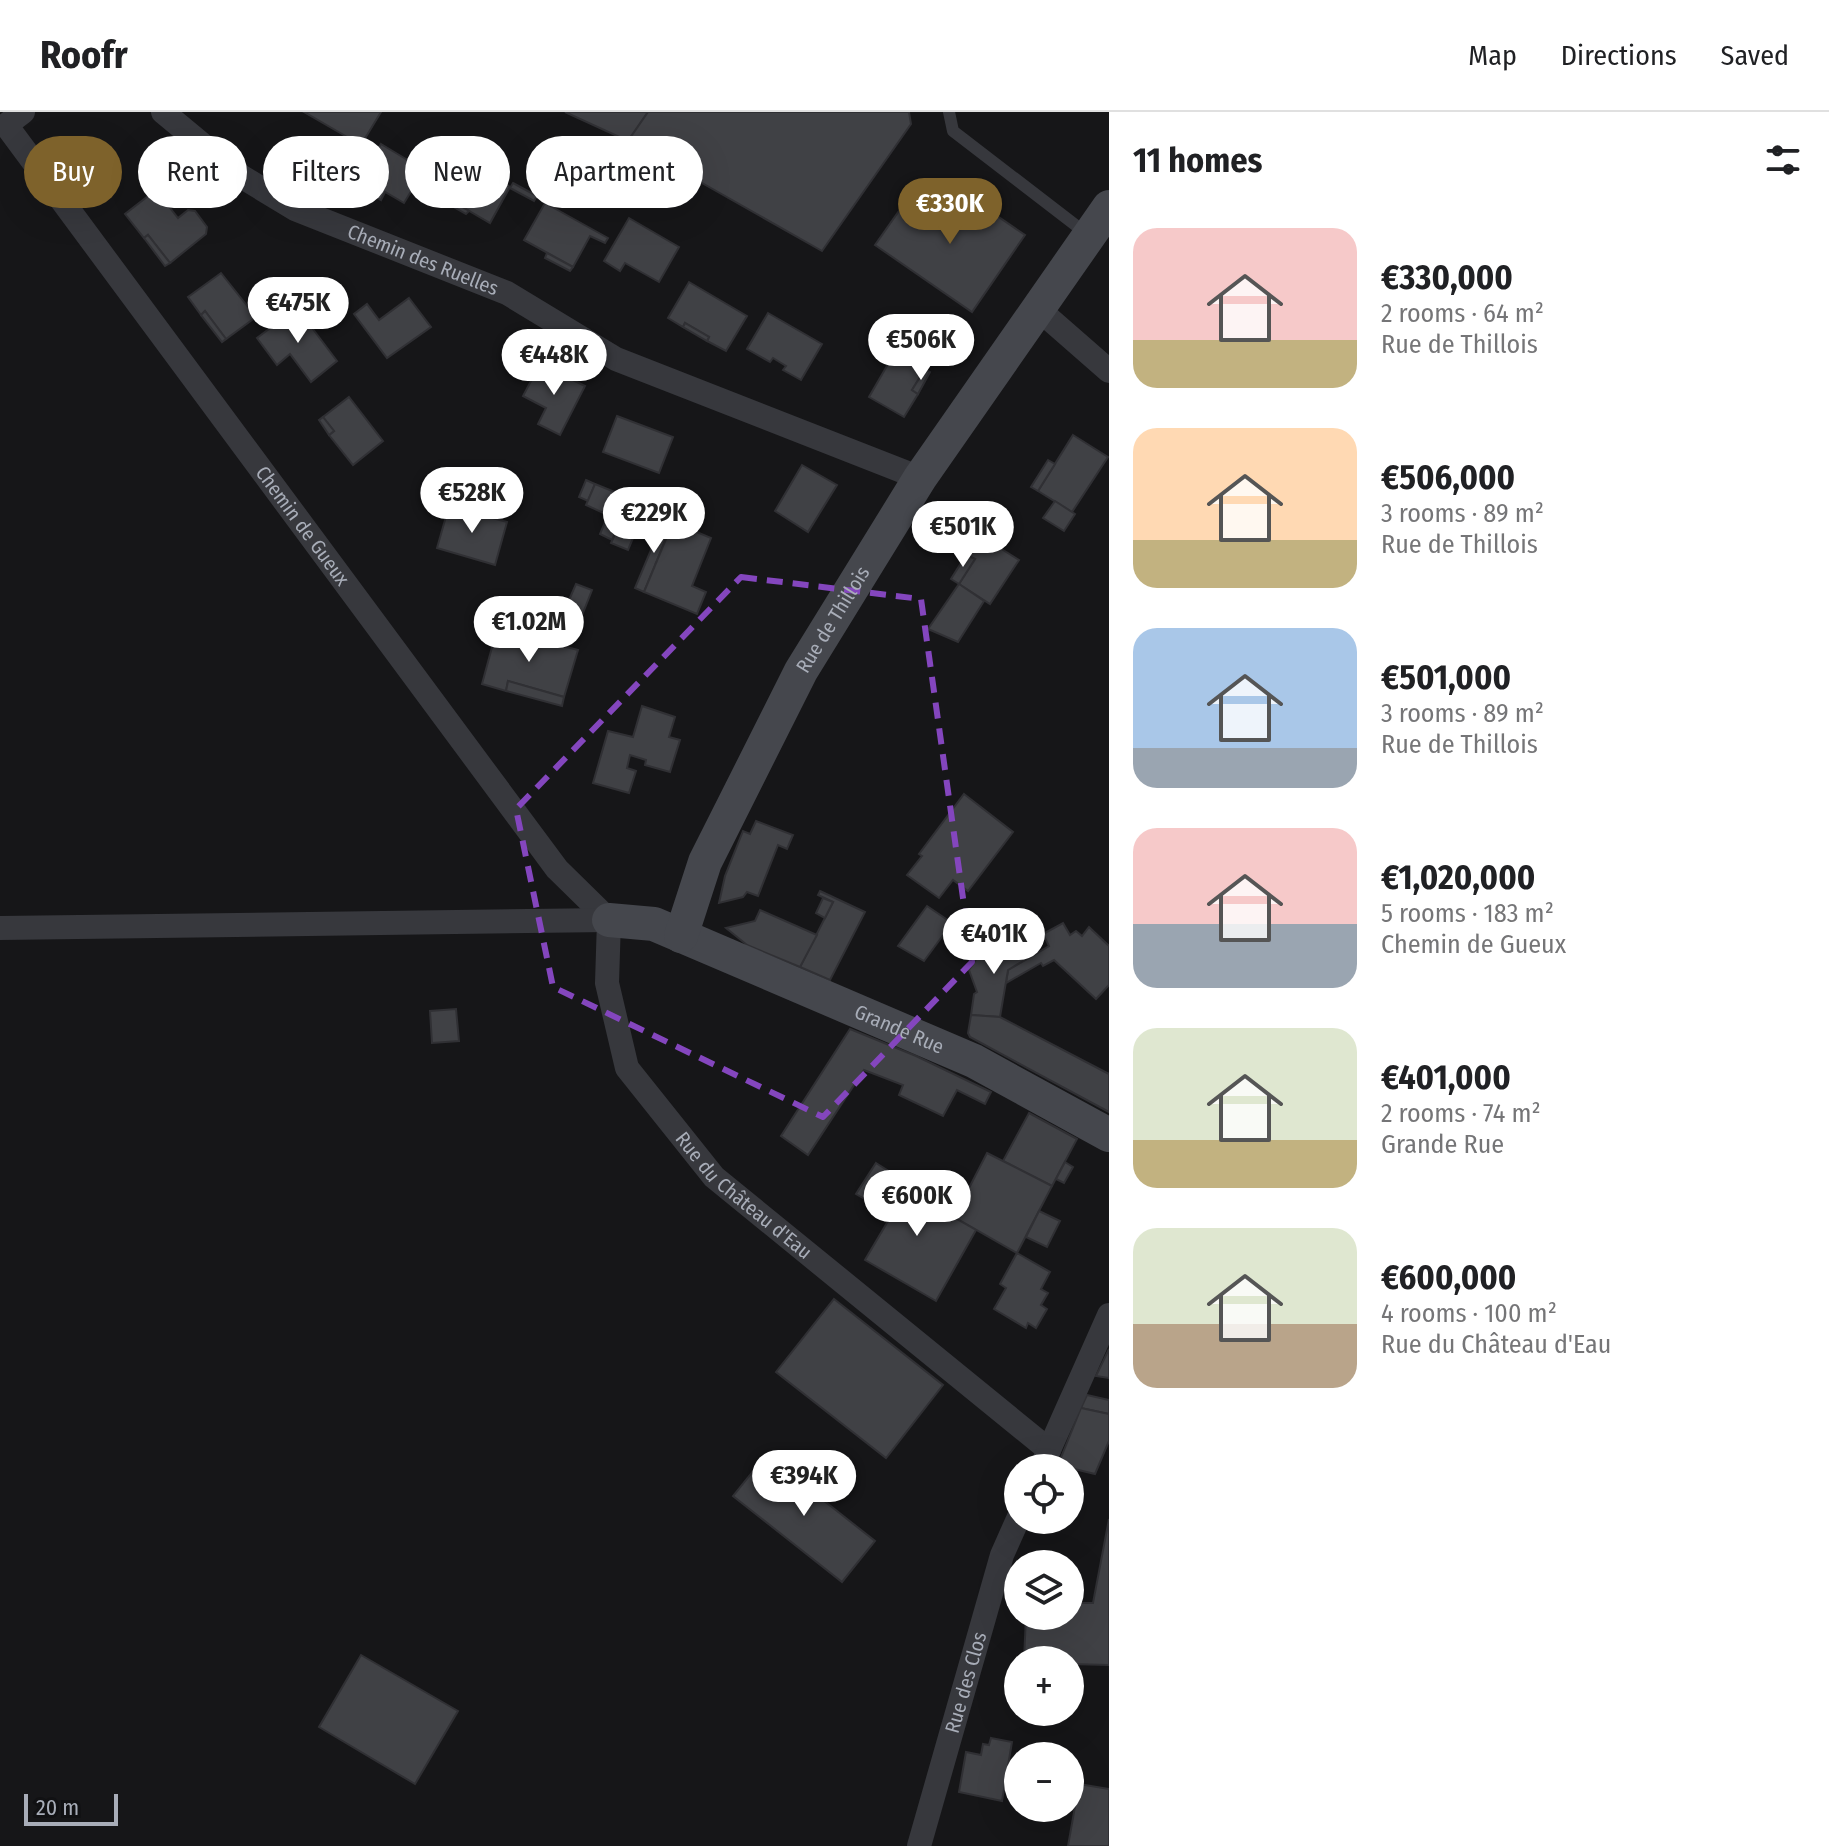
<!DOCTYPE html>
<meta charset="utf-8">
<style>
:root{--surface:#fff;--page:#f6f6f6;--text:#202124;--muted:#757577;--line:#e0e0e0;--accent:#7e622b}
body{margin:0;font-family:"Fira Sans Condensed",sans-serif;background:var(--page);color:var(--text);height:100vh;display:flex;flex-direction:column;font-size:30px;white-space:nowrap}
*{box-sizing:border-box;margin:0}
p{font-size:26px;color:var(--muted)}
.icon{flex:none;width:44px;height:44px;fill:none;stroke:currentColor;stroke-width:2;stroke-linecap:round;stroke-linejoin:round}
.map{position:relative;flex:1;overflow:hidden}
.drawer{display:flex;flex-direction:column;background:var(--surface);width:720px}
.drawer>*{flex:none}
.hud{position:absolute;left:24px;top:24px;width:760px;height:72px;display:flex;gap:16px}
.tools{position:absolute;left:1004px;top:1342px;display:grid;gap:16px}
.tools a{display:grid;place-items:center;width:80px;height:80px;border-radius:50%;background:var(--surface);box-shadow:0 8px 32px #0002;font-size:40px}
.scale{position:absolute;left:24px;bottom:20px;width:94px;box-sizing:border-box;padding-left:8px;border:4px solid #a8adb8;border-top:0;font-size:22px;line-height:28px;white-space:nowrap;color:#a8adb8;-webkit-text-stroke:6px #111113;paint-order:stroke}
.price{position:absolute;translate:-50% -68px;padding:0 18px;border-radius:28px;background:#fff;color:#222;font-size:26px;line-height:52px;filter:drop-shadow(0 2px 4px #0008)}
.price::after{content:'';position:absolute;left:50%;top:48px;width:24px;height:18px;margin-left:-12px;background:inherit;clip-path:polygon(0 0,100% 0,50% 100%)}
.price.selected{background:var(--accent);color:#fff}
ul{padding:0;list-style:none}
li{display:flex;align-items:center;gap:24px;height:200px;padding:0 24px}
li span{display:grid;place-items:center;flex:none;width:224px;height:160px;border-radius:24px;color:#555}
li>.icon{margin-inline-start:auto}
span .icon{width:96px;height:96px;fill:#fffc;stroke-width:1}
li b{font-size:34px}
h2{display:flex;justify-content:space-between;align-items:center;height:96px;padding:0 24px;font-size:34px}
.chip{padding:0 28px;border-radius:36px;background:var(--surface);box-shadow:0 8px 32px #0002;font-size:28px;line-height:72px}
.chip.selected{background:var(--accent);color:#fff}
header{display:flex;align-items:center;gap:48px;box-sizing:border-box;height:112px;padding:0 40px;background:var(--surface);border-bottom:2px solid var(--line)}
header strong{font-size:38px}
nav{display:flex;gap:44px;margin-inline-start:auto;font-size:28px}
main{display:flex;flex:1;min-height:0}
.map>svg:first-child{display:block}
.building{fill:#404145;stroke:#303034;stroke-width:2}
.lines{fill:none;stroke-linecap:round;stroke-linejoin:round}
.lane{stroke:#37383d;stroke-width:12}
.street{stroke:#37383d;stroke-width:24}
.secondary{stroke:#45474d;stroke-width:34}
.marked{fill:none;stroke:#8446be;stroke-width:6;stroke-dasharray:16 10;stroke-linejoin:round}
.labels{text-anchor:middle;dominant-baseline:central;stroke-width:7;stroke-linejoin:round;paint-order:stroke}
.street-label{font-size:20px;fill:#a8adb8;stroke:#111113}
</style>
<header>
<strong>Roofr</strong>
<nav><a>Map</a><a>Directions</a><a>Saved</a></nav>
</header>
<main>
<div class="map">
<svg width="1109" height="1734" viewBox="0 0 1109 1734">
<rect width="100%" height="100%" fill="#161618"/>
<!-- building -->
<g class="building">
<path d="M304 0H381L361 33Z"/>
<path d="M565 0H648L628 29Z"/>
<path d="M648 0H909L911 12 822 139 628 29Z"/>
<path d="M381 32 424 58 404 91 385 80 381 88 372 83 370 86 355 77Z"/>
<path d="M467 51 510 75 490 111 447 86Z"/>
<path d="M513 71 537 84 534 89 510 76Z"/>
<path d="M918 72 976 113 987 97 1025 123 972 200 875 133Z"/>
<path d="M156 78 178 106 188 98 195 99 207 115 206 122 170 151 148 123 144 126 125 102Z"/>
<path d="M447 86 469 99 466 102 445 90Z"/>
<path d="M545 91 608 126 605 131 590 124 573 155 524 128Z"/>
<path d="M629 106 679 135 659 170 625 151 620 159 604 149Z"/>
<path d="M148 123 170 151 165 154 144 126Z"/>
<path d="M547 141 573 155 570 159 545 146Z"/>
<path d="M221 161 256 205 226 227 205 199 201 203 188 185Z"/>
<path d="M689 170 747 204 726 239 707 229 709 225 685 211 683 215 668 206Z"/>
<path d="M409 186 431 215 387 246 354 202 367 192 379 208Z"/>
<path d="M297 196 337 249 311 270 290 242 277 253 257 226Z"/>
<path d="M205 199 226 227 222 230 201 203Z"/>
<path d="M768 201 822 232 801 268 783 258 786 254 773 246 770 250 747 237Z"/>
<path d="M685 211 709 225 707 229 683 215Z"/>
<path d="M895 240 925 257 912 278 918 282 904 305 869 285Z"/>
<path d="M540 252 585 274 560 323 538 312 546 296 523 284Z"/>
<path d="M925 257 930 260 918 282 912 278Z"/>
<path d="M349 285 383 329 353 353 329 323 334 319 323 305Z"/>
<path d="M617 304 673 325 659 361 603 340Z"/>
<path d="M323 305 334 319 329 323 319 308Z"/>
<path d="M1073 323 1108 345 1072 400 1038 379Z"/>
<path d="M1048 348 1055 352 1038 379 1031 375Z"/>
<path d="M802 353 837 373 808 420 775 399Z"/>
<path d="M586 368 595 372 588 389 579 385Z"/>
<path d="M595 372 647 393 628 438 611 431 621 409 586 393Z"/>
<path d="M1055 389 1075 402 1064 419 1043 406Z"/>
<path d="M449 394 507 410 495 453 437 436Z"/>
<path d="M608 403 621 409 612 428 600 422Z"/>
<path d="M664 407 673 410 644 480 635 476Z"/>
<path d="M673 410 711 426 692 474 706 480 697 502 644 480Z"/>
<path d="M978 425 986 430 987 428 1019 448 990 492 959 472 975 447 966 443Z"/>
<path d="M966 443 975 447 959 472 951 467Z"/>
<path d="M576 472 592 478 579 511 562 504Z"/>
<path d="M959 472 984 489 958 530 928 517Z"/>
<path d="M497 517 578 538 564 585 508 569 506 579 482 572Z"/>
<path d="M508 569 564 585 562 594 506 579Z"/>
<path d="M642 594 675 605 669 625 680 628 670 660 645 653 646 648 630 643 627 656 636 659 629 681 593 671 608 619 633 625Z"/>
<path d="M964 682 1013 720 968 779 953 768 939 786 907 763 922 744 919 742Z"/>
<path d="M756 709 793 723 787 737 778 733 758 784 747 780 743 785 719 791 725 764 743 719 750 722Z"/>
<path d="M820 779 865 800 830 868 800 855 833 790 818 783Z"/>
<path d="M823 786 833 790 825 806 816 801Z"/>
<path d="M927 794 952 811 924 849 898 834Z"/>
<path d="M760 798 817 823 800 855 747 833 726 816 755 809Z"/>
<path d="M1063 811 1070 823 1076 819 1082 824 1089 815 1109 834V873L1096 887 1054 848 1043 854 1041 851 1006 871 1008 858 1049 834 1043 822Z"/>
<path d="M1012 821 1028 846 1008 858 1000 905 971 903 974 882 977 880 969 858 979 843Z"/>
<path d="M456 897 459 929 432 931 430 899Z"/>
<path d="M971 903 1000 905 1109 962V1000L970 925 968 921Z"/>
<path d="M850 917 916 944 991 980 985 992 957 978 943 1004 899 983 903 973 864 958 808 1043 781 1024Z"/>
<path d="M1029 1001 1077 1027 1052 1074 1003 1049Z"/>
<path d="M987 1041 1052 1074 1017 1141 954 1105Z"/>
<path d="M1065 1050 1073 1055 1064 1071 1056 1067Z"/>
<path d="M876 1051 887 1058 868 1089 856 1082Z"/>
<path d="M887 1058 911 1073 908 1079 976 1118 936 1189 865 1148 891 1104 868 1089Z"/>
<path d="M1039 1099 1060 1109 1047 1135 1026 1125Z"/>
<path d="M1017 1141 1050 1160 1041 1177 1048 1181 1041 1193 1047 1197 1036 1216 1028 1211 1026 1216 994 1197 1006 1176 1000 1172Z"/>
<path d="M834 1187 943 1273 886 1346 776 1260Z"/>
<path d="M1109 1237V1266L1096 1264Z"/>
<path d="M1087 1283 1109 1288V1302L1081 1296Z"/>
<path d="M1081 1296 1109 1302V1329L1095 1362 1058 1353Z"/>
<path d="M766 1343 875 1429 842 1470 733 1384Z"/>
<path d="M1109 1407V1553L1070 1552V1548H1024L1026 1504H1070V1491H1093Z"/>
<path d="M361 1543 458 1599 415 1672 319 1615Z"/>
<path d="M991 1626 1012 1630 1002 1689 959 1680 966 1640 981 1643 983 1632 989 1633Z"/>
<path d="M1079 1672 1109 1677V1734H1068Z"/>
</g>
<g class="lines">
<!-- lane -->
<path class="lane" d="M949 0 953 19 1087 122"/>
<!-- street -->
<g class="street">
<path id="s1" d="M23 0 6 13 557 757 609 808"/>
<path id="s2" d="M163 0 239 63 295 97 507 181 616 247 920 366"/>
<path d="M1037 196 1109 259"/>
<path id="s3" d="M609 808 607 871 627 956 714 1065 1049 1338"/>
<path d="M0 816 609 808"/>
<path d="M1041 1356 1109 1203"/>
<path id="s4" d="M919 1734 1002 1443 1018 1407"/>
</g>
<!-- secondary -->
<g class="secondary">
<path id="s5" d="M609 808 654 812 974 949 1109 1023"/>
<path id="s6" d="M681 824 705 750 801 559 920 366 1109 95"/>
</g>
</g>
<!-- marked area -->
<path class="marked" d="M741 465 921 487 972 850 823 1005 553 875 516 697Z"/>
<g class="labels">
<!-- street labels -->
<g class="street-label">
<text stroke="none"><textPath href="#s2" startOffset="302">Chemin des Ruelles</textPath></text>
<text stroke="none"><textPath href="#s1" startOffset="520">Chemin de Gueux</textPath></text>
<text stroke="none"><textPath href="#s6" startOffset="352">Rue de Thillois</textPath></text>
<text stroke="none"><textPath href="#s5" startOffset="312">Grande Rue</textPath></text>
<text stroke="none"><textPath href="#s3" startOffset="324">Rue du Château d'Eau</textPath></text>
<text stroke="none"><textPath href="#s4" startOffset="170">Rue des Clos</textPath></text>
</g>
</g>
</svg>
<div class="tools">
<a><svg class="icon" aria-label="locate" viewBox="0 0 24 24"><circle cx="12" cy="12" r="6"/><path d="M12 2v4M12 18v4M2 12h4M18 12h4"/></svg></a>
<a><svg class="icon" aria-label="layers" viewBox="0 0 24 24"><path d="M12 4l9 5-9 5-9-5zM3 14l9 5 9-5"/></svg></a>
<a>+</a>
<a>−</a>
</div>
<div class="scale">20 m</div>
<b class="price selected" style="left:950px;top:134px">€330K</b>
<b class="price" style="left:298px;top:233px">€475K</b>
<b class="price" style="left:921px;top:270px">€506K</b>
<b class="price" style="left:554px;top:285px">€448K</b>
<b class="price" style="left:472px;top:423px">€528K</b>
<b class="price" style="left:654px;top:443px">€229K</b>
<b class="price" style="left:963px;top:457px">€501K</b>
<b class="price" style="left:529px;top:552px">€1.02M</b>
<b class="price" style="left:994px;top:864px">€401K</b>
<b class="price" style="left:917px;top:1126px">€600K</b>
<b class="price" style="left:804px;top:1406px">€394K</b>
<div class="hud">
<a class="chip selected">Buy</a>
<a class="chip">Rent</a>
<a class="chip">Filters</a>
<a class="chip">New</a>
<a class="chip">Apartment</a>
</div>
</div>
<section class="drawer">
<h2>11 homes<svg class="icon" aria-label="filters" viewBox="0 0 24 24"><path d="M4 7h16M4 17h16"/><circle cx="9" cy="7" r="2"/><circle cx="15" cy="17" r="2"/></svg></h2>
<ul>
<li><span style="background:linear-gradient(#f6c9c9 70%,#c2b280 0)"><svg class="icon" aria-label="home" viewBox="0 0 24 24"><path d="M3 11l9-7 9 7M6 9v11h12V9"/></svg></span><div><b>€330,000</b><p>2 rooms · 64 m²</p><p>Rue de Thillois</p></div></li>
<li><span style="background:linear-gradient(#ffd9b3 70%,#c2b280 0)"><svg class="icon" aria-label="home" viewBox="0 0 24 24"><path d="M3 11l9-7 9 7M6 9v11h12V9"/></svg></span><div><b>€506,000</b><p>3 rooms · 89 m²</p><p>Rue de Thillois</p></div></li>
<li><span style="background:linear-gradient(#a9c7e8 75%,#9aa5b1 0)"><svg class="icon" aria-label="home" viewBox="0 0 24 24"><path d="M3 11l9-7 9 7M6 9v11h12V9"/></svg></span><div><b>€501,000</b><p>3 rooms · 89 m²</p><p>Rue de Thillois</p></div></li>
<li><span style="background:linear-gradient(#f6c9c9 60%,#9aa5b1 0)"><svg class="icon" aria-label="home" viewBox="0 0 24 24"><path d="M3 11l9-7 9 7M6 9v11h12V9"/></svg></span><div><b>€1,020,000</b><p>5 rooms · 183 m²</p><p>Chemin de Gueux</p></div></li>
<li><span style="background:linear-gradient(#dfe7d0 70%,#c2b280 0)"><svg class="icon" aria-label="home" viewBox="0 0 24 24"><path d="M3 11l9-7 9 7M6 9v11h12V9"/></svg></span><div><b>€401,000</b><p>2 rooms · 74 m²</p><p>Grande Rue</p></div></li>
<li><span style="background:linear-gradient(#dfe7d0 60%,#b9a48a 0)"><svg class="icon" aria-label="home" viewBox="0 0 24 24"><path d="M3 11l9-7 9 7M6 9v11h12V9"/></svg></span><div><b>€600,000</b><p>4 rooms · 100 m²</p><p>Rue du Château d'Eau</p></div></li>
</ul>
</section>
</main>
